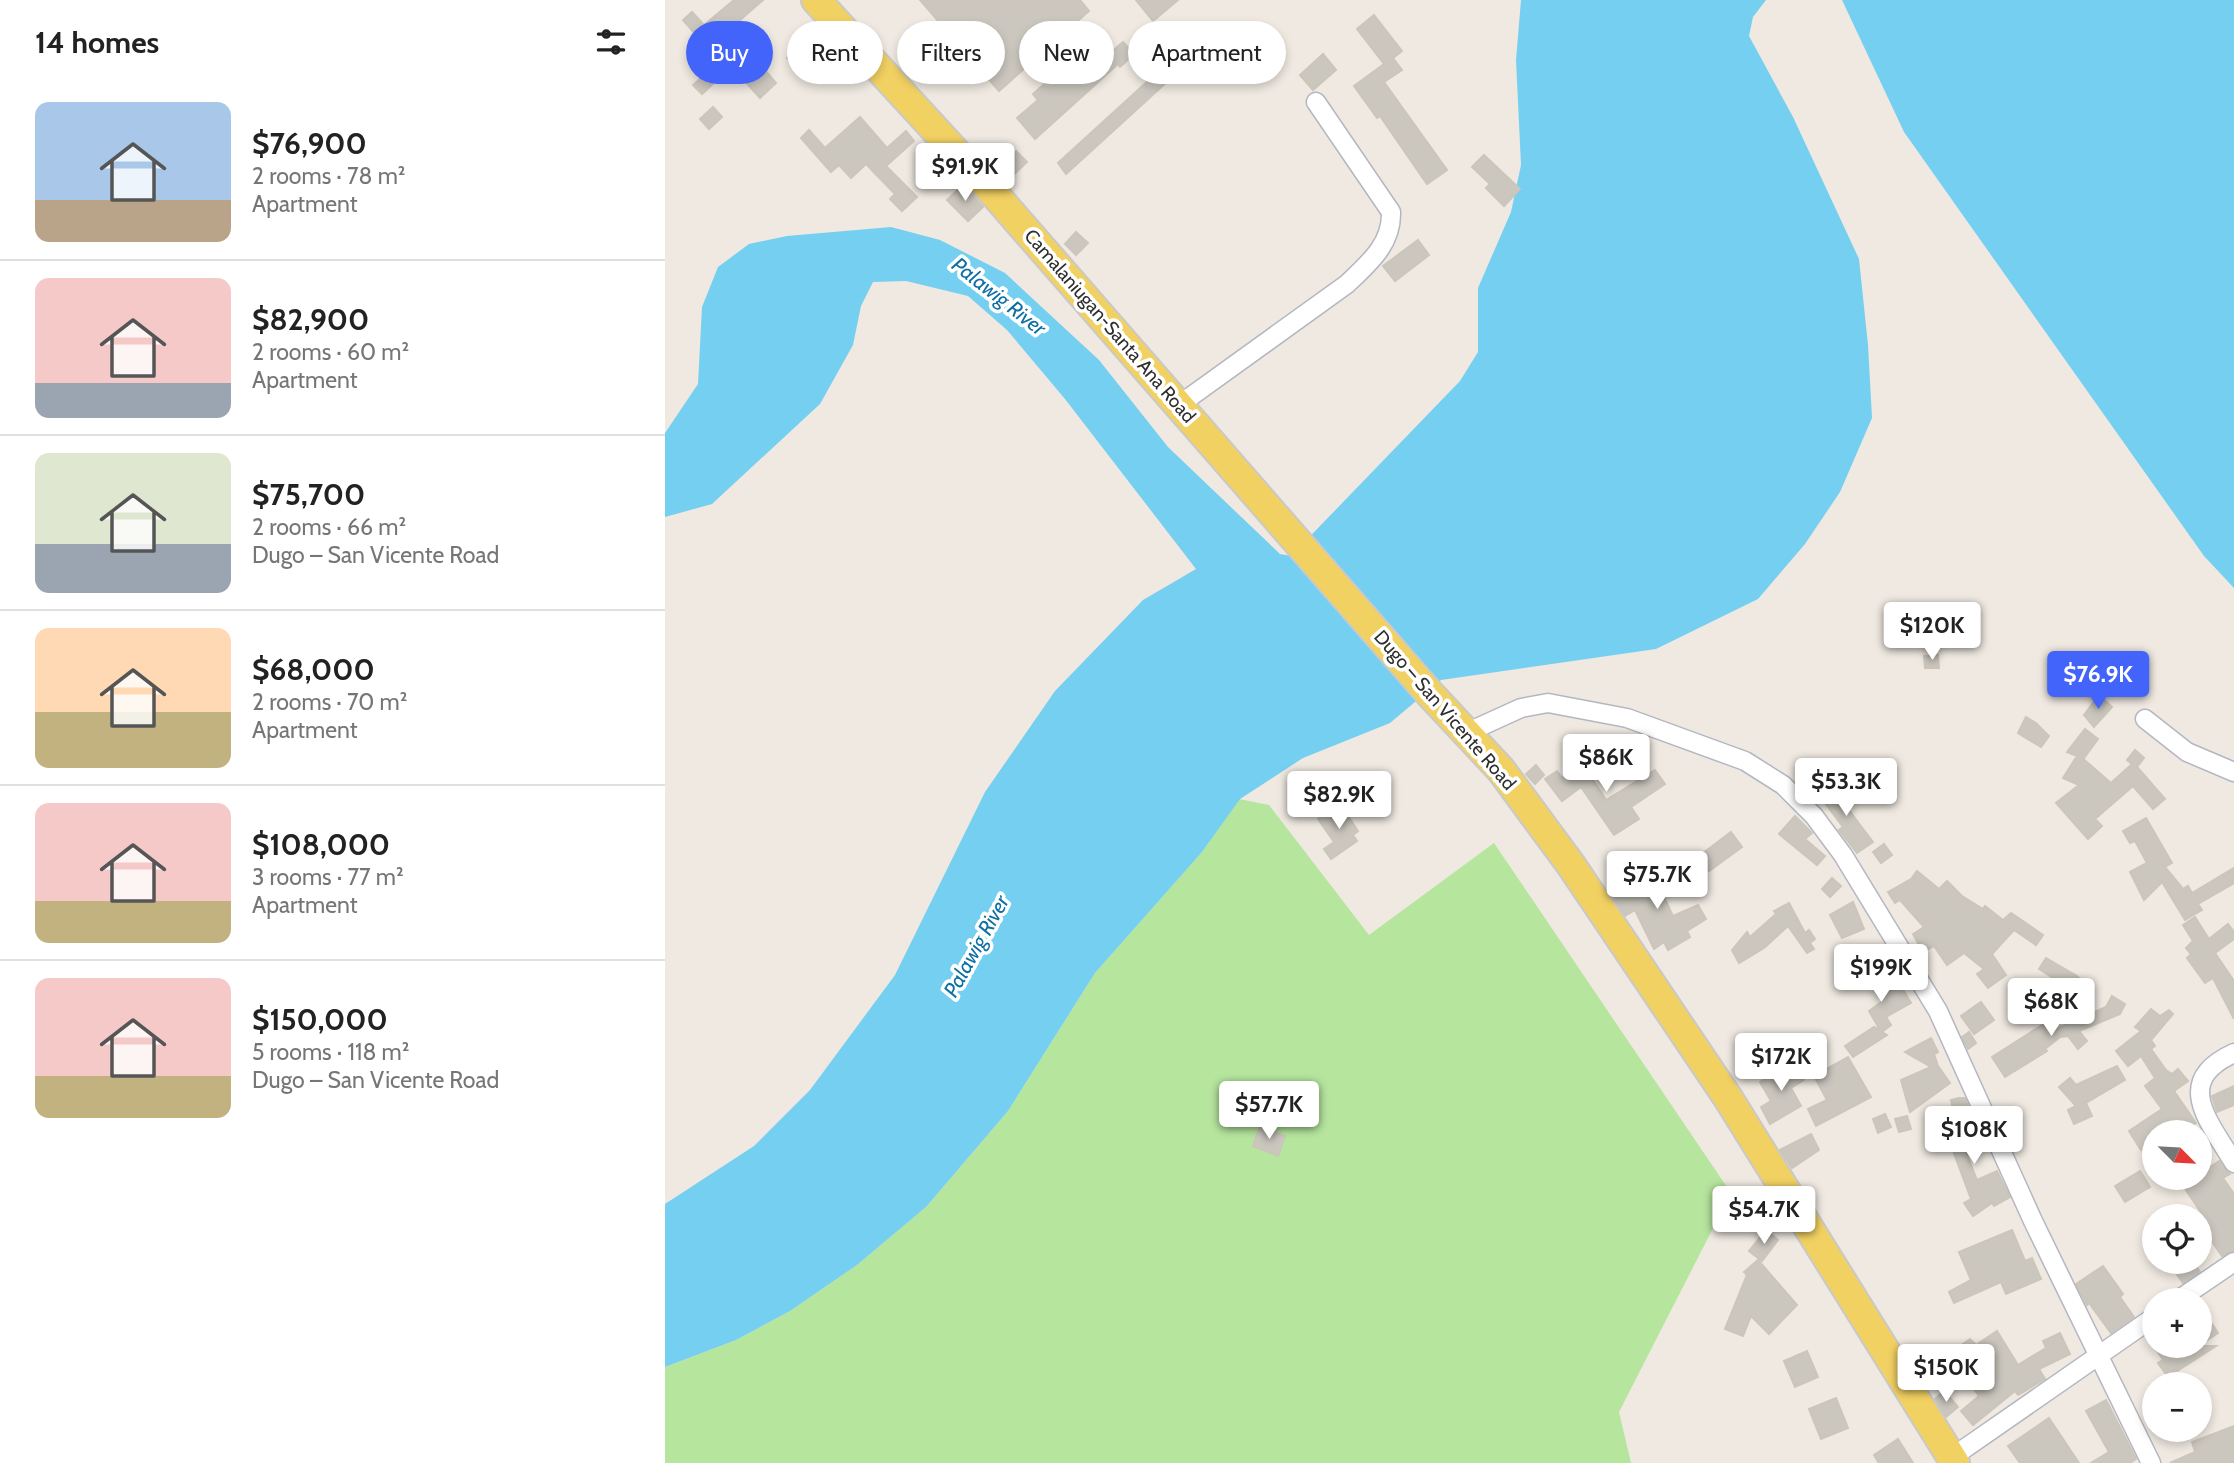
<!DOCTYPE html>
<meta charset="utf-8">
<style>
:root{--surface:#fff;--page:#f6f6f6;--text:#222;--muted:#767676;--line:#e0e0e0;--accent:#4264fb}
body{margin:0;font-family:Cabin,sans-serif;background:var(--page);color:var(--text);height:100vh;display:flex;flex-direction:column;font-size:26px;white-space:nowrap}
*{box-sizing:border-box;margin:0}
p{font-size:23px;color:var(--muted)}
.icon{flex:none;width:38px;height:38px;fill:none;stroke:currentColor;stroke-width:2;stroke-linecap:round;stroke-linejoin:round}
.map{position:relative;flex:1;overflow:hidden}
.details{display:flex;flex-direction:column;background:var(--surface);width:665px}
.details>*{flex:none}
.hud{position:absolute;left:21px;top:21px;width:665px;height:63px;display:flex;gap:14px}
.needle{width:46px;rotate:114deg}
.tools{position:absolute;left:1477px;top:1120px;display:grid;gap:14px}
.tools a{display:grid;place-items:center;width:70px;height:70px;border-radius:50%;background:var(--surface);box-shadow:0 4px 10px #0003;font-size:35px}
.price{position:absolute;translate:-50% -60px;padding:0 16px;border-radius:7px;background:#fff;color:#222;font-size:23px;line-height:46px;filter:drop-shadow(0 2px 4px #0008)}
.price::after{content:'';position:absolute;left:50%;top:42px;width:21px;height:16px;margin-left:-10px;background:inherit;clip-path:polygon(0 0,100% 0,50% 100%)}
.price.active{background:var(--accent);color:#fff}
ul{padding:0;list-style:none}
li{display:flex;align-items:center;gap:21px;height:175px;padding:0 35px}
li+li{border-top:2px solid var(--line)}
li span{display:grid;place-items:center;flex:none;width:196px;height:140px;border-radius:14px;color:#555}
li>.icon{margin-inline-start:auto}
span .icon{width:84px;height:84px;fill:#fffc;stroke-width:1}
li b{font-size:30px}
h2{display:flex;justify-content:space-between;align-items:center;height:84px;padding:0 35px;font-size:30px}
.tag{padding:0 24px;border-radius:32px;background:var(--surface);box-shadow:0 4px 10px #0003;font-size:24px;line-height:63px}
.tag.active{background:var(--accent);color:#fff}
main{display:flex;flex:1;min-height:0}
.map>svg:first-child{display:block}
.green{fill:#b6e59e}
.water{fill:#75cff0}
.building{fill:#cbc7bf;stroke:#cbc5ba;stroke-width:2}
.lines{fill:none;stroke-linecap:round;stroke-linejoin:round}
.street-casing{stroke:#b4b7c1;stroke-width:21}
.primary-casing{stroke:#c9c9c9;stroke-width:32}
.street{stroke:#fff;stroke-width:18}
.primary{stroke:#f2d163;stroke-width:28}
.labels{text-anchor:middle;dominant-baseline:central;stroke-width:7;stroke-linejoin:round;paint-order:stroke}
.street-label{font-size:19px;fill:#2e2e2e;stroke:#fff}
.water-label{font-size:21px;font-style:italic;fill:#0d6fa3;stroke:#fff}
</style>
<main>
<section class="details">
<h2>14 homes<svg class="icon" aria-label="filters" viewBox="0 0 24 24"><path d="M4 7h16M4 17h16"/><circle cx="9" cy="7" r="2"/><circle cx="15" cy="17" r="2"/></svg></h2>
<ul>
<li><span style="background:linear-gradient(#a9c7e8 70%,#b9a48a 0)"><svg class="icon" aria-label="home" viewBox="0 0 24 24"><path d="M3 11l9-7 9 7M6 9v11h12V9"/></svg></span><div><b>$76,900</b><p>2 rooms · 78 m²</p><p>Apartment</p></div></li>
<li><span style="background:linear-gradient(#f6c9c9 75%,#9aa5b1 0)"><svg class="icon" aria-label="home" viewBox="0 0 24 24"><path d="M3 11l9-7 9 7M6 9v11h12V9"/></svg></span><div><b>$82,900</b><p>2 rooms · 60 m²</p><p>Apartment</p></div></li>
<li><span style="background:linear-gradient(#dfe7d0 65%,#9aa5b1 0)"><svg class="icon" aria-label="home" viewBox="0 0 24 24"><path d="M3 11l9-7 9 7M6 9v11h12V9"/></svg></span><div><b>$75,700</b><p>2 rooms · 66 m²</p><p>Dugo – San Vicente Road</p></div></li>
<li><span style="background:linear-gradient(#ffd9b3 60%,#c2b280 0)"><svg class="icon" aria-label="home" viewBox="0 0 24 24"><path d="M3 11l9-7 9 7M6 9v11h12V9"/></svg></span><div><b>$68,000</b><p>2 rooms · 70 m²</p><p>Apartment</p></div></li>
<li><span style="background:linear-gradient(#f6c9c9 70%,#c2b280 0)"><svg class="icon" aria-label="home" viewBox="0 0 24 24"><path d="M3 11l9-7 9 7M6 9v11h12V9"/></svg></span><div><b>$108,000</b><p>3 rooms · 77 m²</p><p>Apartment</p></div></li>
<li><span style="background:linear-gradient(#f6c9c9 70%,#c2b280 0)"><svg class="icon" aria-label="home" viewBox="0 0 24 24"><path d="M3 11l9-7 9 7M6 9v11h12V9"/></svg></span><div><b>$150,000</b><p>5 rooms · 118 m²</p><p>Dugo – San Vicente Road</p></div></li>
</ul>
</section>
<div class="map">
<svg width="1569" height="1463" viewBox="0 0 1569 1463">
<rect width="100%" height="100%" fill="#efe9e1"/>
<!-- green -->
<path class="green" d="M574 799 604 805 704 935 829 843 1066 1193 954 1412 966 1463H0V1367L71 1340 125 1311 192 1265 261 1207 343 1111 430 973 537 852Z"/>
<!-- water -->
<g class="water">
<path d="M856 0H1101L1088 17 1084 36 1128 117 1194 259 1203 345 1207 418 1175 492 1140 544 1093 599 991 649 776 680 725 723 638 758 575 799 537 852 430 973 343 1111 261 1207 192 1265 125 1311 71 1340 0 1367V1204L89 1146 145 1090 230 975 320 792 390 691 478 600 531 569 400 399 342 330 303 296 241 281 208 282 196 306 188 345 155 404 47 504 0 517V433L33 384 37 307 53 267 84 244 122 236 226 227 275 240 340 273 434 360 503 447 615 554 626 556 795 381 813 352V288L846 212 856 165 851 60Z"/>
<path d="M1177 0H1569V588L1539 556 1239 132Z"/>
</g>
<!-- building -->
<g class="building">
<path d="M69 0H98L66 28 62 24 39 44 18 20 27 12 39 25Z"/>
<path d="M255 0H415L424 11 334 91Z"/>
<path d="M471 0H513L488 21Z"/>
<path d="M709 15 737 51 728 58 737 70 719 82 782 170 762 184 715 116 712 118 689 86 719 64 692 29Z"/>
<path d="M458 42 469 54 455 67 453 64 370 139 352 118 373 100 368 94 420 47 434 63Z"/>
<path d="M138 44 147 55 131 69 122 58Z"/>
<path d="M517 50 526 60 401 174 393 163Z"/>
<path d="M658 54 671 70 648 90 635 75Z"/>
<path d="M94 63 111 83 95 98 77 78Z"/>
<path d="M43 72 51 81 37 94 28 85Z"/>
<path d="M48 107 57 117 44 129 35 119Z"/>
<path d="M195 117 222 148 241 131 249 141 221 166 252 197 237 211 225 199 230 194 201 164 186 178 174 165 166 172 136 138 144 130 160 148Z"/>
<path d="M351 151 362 162 344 179 333 168Z"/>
<path d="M819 155 855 189 839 206 821 188 825 184 807 167Z"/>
<path d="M298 185 318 207 303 221 282 200Z"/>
<path d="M411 232 423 243 411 255 400 244Z"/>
<path d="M753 240 764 255 730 281 718 266Z"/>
<path d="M1273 655 1274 668H1260L1259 656Z"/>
<path d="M1434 695 1447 707 1429 727 1419 715Z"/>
<path d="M1361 717 1371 723 1384 736 1376 747 1353 733Z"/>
<path d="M1420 729 1433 739 1419 758 1416 757 1446 783 1467 764 1462 760 1470 750 1479 758 1472 767 1500 799 1488 809 1468 786 1430 819 1437 826 1423 839 1391 803 1414 785 1398 778 1412 756 1402 752Z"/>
<path d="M929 761 937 775 928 780 941 800 990 770 1000 784 966 807 974 819 949 835 916 787 897 801 880 779 892 771 897 778 912 766 915 769Z"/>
<path d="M871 765 879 775 870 784 861 774Z"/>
<path d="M1171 783 1183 795 1177 801 1208 842 1192 853 1174 830 1178 827 1154 795Z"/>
<path d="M675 804 693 831 688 835 692 841 666 859 659 849 669 842 653 819Z"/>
<path d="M1130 816 1147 833 1140 839 1160 856 1152 865 1114 834Z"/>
<path d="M1481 818 1507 863 1500 867 1518 889 1523 886 1527 893 1569 868V883L1533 904 1537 910 1520 920 1497 882 1479 900 1465 872 1482 863 1470 841 1465 843 1458 831Z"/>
<path d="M1066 832 1077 847 1044 871 1033 857Z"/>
<path d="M1219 844 1227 855 1216 863 1208 852Z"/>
<path d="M989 866 998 878 992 883 1008 916 1033 905 1041 919 1022 931 1025 937 1003 950 999 942 989 949 970 910 960 916 947 896Z"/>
<path d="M1252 871 1274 889 1282 881 1297 896 1318 909 1320 906 1338 920 1346 913 1378 935 1371 945 1349 930 1327 954 1341 975 1323 988 1312 974 1319 969 1299 953 1282 965 1269 946 1258 952 1248 934 1259 927 1235 900 1230 903 1223 892 1246 879Z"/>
<path d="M1167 878 1176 886 1165 897 1157 889Z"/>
<path d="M1188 902 1199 929 1177 938 1165 915Z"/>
<path d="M1124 903 1140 933 1144 930 1150 939 1145 943 1149 949 1142 953 1123 926 1099 948 1074 963 1067 950 1082 932 1085 937 1111 914 1109 911Z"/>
<path d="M1530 917 1544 939 1563 924 1569 932V939L1550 953 1569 981V1019L1548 978 1540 983 1522 958 1526 954 1521 948 1528 941 1518 925Z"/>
<path d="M1220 955 1234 974 1230 976 1246 1003 1221 1017 1226 1025 1217 1032 1222 1035 1188 1057 1180 1046 1209 1027 1215 1030 1204 1011 1219 1000 1200 968Z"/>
<path d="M1381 958 1412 976 1425 989 1396 1017 1389 1009 1407 990 1374 969Z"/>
<path d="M1447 996 1460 1004 1455 1014 1414 1031 1422 1041 1413 1049 1403 1036 1395 1037 1380 1049 1382 1051 1340 1077 1327 1057 1385 1020 1388 1025 1376 1036 1441 1007Z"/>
<path d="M1316 1002 1329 1020 1309 1034 1296 1016Z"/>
<path d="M1486 1009 1495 1016 1504 1010 1508 1014 1486 1040 1490 1046 1486 1049 1501 1070 1507 1074 1513 1069 1523 1081 1509 1091 1531 1123 1518 1132H1489V1140L1476 1150 1464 1131 1497 1109 1480 1086 1490 1078 1476 1056 1463 1066 1451 1051 1476 1031 1470 1027Z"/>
<path d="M1304 1032 1311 1043 1303 1049 1297 1037Z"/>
<path d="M1266 1038 1273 1052 1269 1054 1273 1066 1285 1083 1245 1112 1236 1080 1266 1067 1240 1052Z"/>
<path d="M1183 1057 1206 1097 1151 1126 1143 1109 1162 1100 1149 1076Z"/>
<path d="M1128 1062 1139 1080 1126 1088 1136 1106 1105 1124 1096 1107 1106 1101 1095 1082Z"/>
<path d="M1452 1066 1460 1080 1421 1103 1427 1116 1409 1124 1403 1110 1411 1106 1394 1087 1405 1078 1411 1085Z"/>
<path d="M1569 1086V1105L1552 1112 1547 1096Z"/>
<path d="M1294 1098H1300L1306 1114 1300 1115 1311 1152 1302 1155 1312 1180 1332 1171 1345 1197 1329 1206 1327 1203 1308 1216 1299 1203 1306 1199 1284 1140 1294 1137 1286 1100Z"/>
<path d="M1220 1114 1226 1127 1213 1133 1208 1119Z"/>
<path d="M1242 1116 1246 1129 1234 1132 1230 1119Z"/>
<path d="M595 1126 620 1136 613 1156 588 1146Z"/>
<path d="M1146 1134 1154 1150 1127 1168 1115 1150Z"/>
<path d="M1554 1161 1565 1174 1558 1178 1569 1194V1251L1557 1256 1541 1233 1547 1229 1513 1178 1535 1179V1174Z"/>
<path d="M1475 1171 1485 1187 1460 1202 1450 1186Z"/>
<path d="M1101 1230 1113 1240 1097 1261 1084 1251Z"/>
<path d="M1347 1230 1360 1261 1367 1258 1376 1279 1341 1294 1336 1282 1289 1303 1284 1292 1306 1280 1294 1252Z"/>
<path d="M1093 1260 1132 1305 1104 1334 1086 1316 1078 1336 1060 1329 1082 1275 1079 1272Z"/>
<path d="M1503 1262H1528L1535 1272 1518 1283Z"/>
<path d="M1438 1266 1458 1294 1455 1297 1469 1317 1446 1333 1424 1303 1422 1305 1411 1284Z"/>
<path d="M1535 1306 1553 1333 1535 1345Z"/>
<path d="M1332 1331 1353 1365 1381 1348 1378 1341 1395 1333 1405 1354 1374 1369 1380 1379 1353 1395 1350 1391 1308 1425 1296 1411 1314 1396 1294 1370 1270 1385 1258 1366 1272 1358 1274 1361 1305 1339 1311 1345Z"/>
<path d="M1489 1346H1551L1503 1377 1493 1363 1498 1360Z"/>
<path d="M1142 1351 1153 1377 1130 1387 1119 1361Z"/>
<path d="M1279 1391 1293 1407 1281 1417 1270 1399Z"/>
<path d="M1171 1398 1183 1428 1156 1439 1144 1409Z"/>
<path d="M1441 1400 1471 1459 1465 1463H1426L1444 1452 1421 1411Z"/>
<path d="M1384 1418 1414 1463H1355L1343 1446Z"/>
<path d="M1569 1426V1463H1505L1530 1452 1527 1442Z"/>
<path d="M1233 1439 1248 1463H1214L1209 1455Z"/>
</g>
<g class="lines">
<!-- street casing -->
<g class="street-casing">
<g id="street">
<path d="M514 405 682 284C704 263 727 244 726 212L651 102"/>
<path d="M1480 719 1522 752 1569 772"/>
<path d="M801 733 856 708 883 703 962 718 1080 761 1118 785 1149 816 1178 855 1273 1011 1368 1221 1486 1463"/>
<path d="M1569 1053C1507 1081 1544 1121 1569 1163"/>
<path d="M1513 1300 1569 1262"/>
<path d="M1286 1458 1489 1317"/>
</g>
</g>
<!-- primary casing -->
<g class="primary-casing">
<path id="primary" d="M151 0 332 197 765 694 836 770 906 865 1063 1098 1290 1463"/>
</g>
<!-- street -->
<use href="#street" class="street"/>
<!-- primary -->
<use href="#primary" class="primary"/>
</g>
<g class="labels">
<!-- street labels -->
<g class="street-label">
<text transform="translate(445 326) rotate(49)">Camalaniugan-Santa Ana Road</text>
<text transform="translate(780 710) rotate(49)">Dugo – San Vicente Road</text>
</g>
<!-- water labels -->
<g class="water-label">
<text transform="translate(334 296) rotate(38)">Palawig River</text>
<text transform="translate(311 946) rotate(-61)">Palawig River</text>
</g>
</g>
</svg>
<div class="tools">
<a><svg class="needle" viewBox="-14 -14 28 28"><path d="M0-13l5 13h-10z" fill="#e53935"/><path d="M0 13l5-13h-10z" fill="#767676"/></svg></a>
<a><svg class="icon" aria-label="locate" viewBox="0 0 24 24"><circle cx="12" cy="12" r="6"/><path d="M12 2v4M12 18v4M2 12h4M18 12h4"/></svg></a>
<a>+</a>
<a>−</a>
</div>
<b class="price" style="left:300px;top:203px">$91.9K</b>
<b class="price" style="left:1267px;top:662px">$120K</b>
<b class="price active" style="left:1433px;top:711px">$76.9K</b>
<b class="price" style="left:941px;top:794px">$86K</b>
<b class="price" style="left:1181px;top:818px">$53.3K</b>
<b class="price" style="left:674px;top:831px">$82.9K</b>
<b class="price" style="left:992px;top:911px">$75.7K</b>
<b class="price" style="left:1216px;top:1004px">$199K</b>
<b class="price" style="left:1386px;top:1038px">$68K</b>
<b class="price" style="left:1116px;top:1093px">$172K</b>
<b class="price" style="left:604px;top:1141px">$57.7K</b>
<b class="price" style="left:1309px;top:1166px">$108K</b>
<b class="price" style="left:1099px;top:1246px">$54.7K</b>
<b class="price" style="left:1281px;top:1404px">$150K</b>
<div class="hud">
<a class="tag active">Buy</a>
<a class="tag">Rent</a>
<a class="tag">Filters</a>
<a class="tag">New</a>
<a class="tag">Apartment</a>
</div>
</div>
</main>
